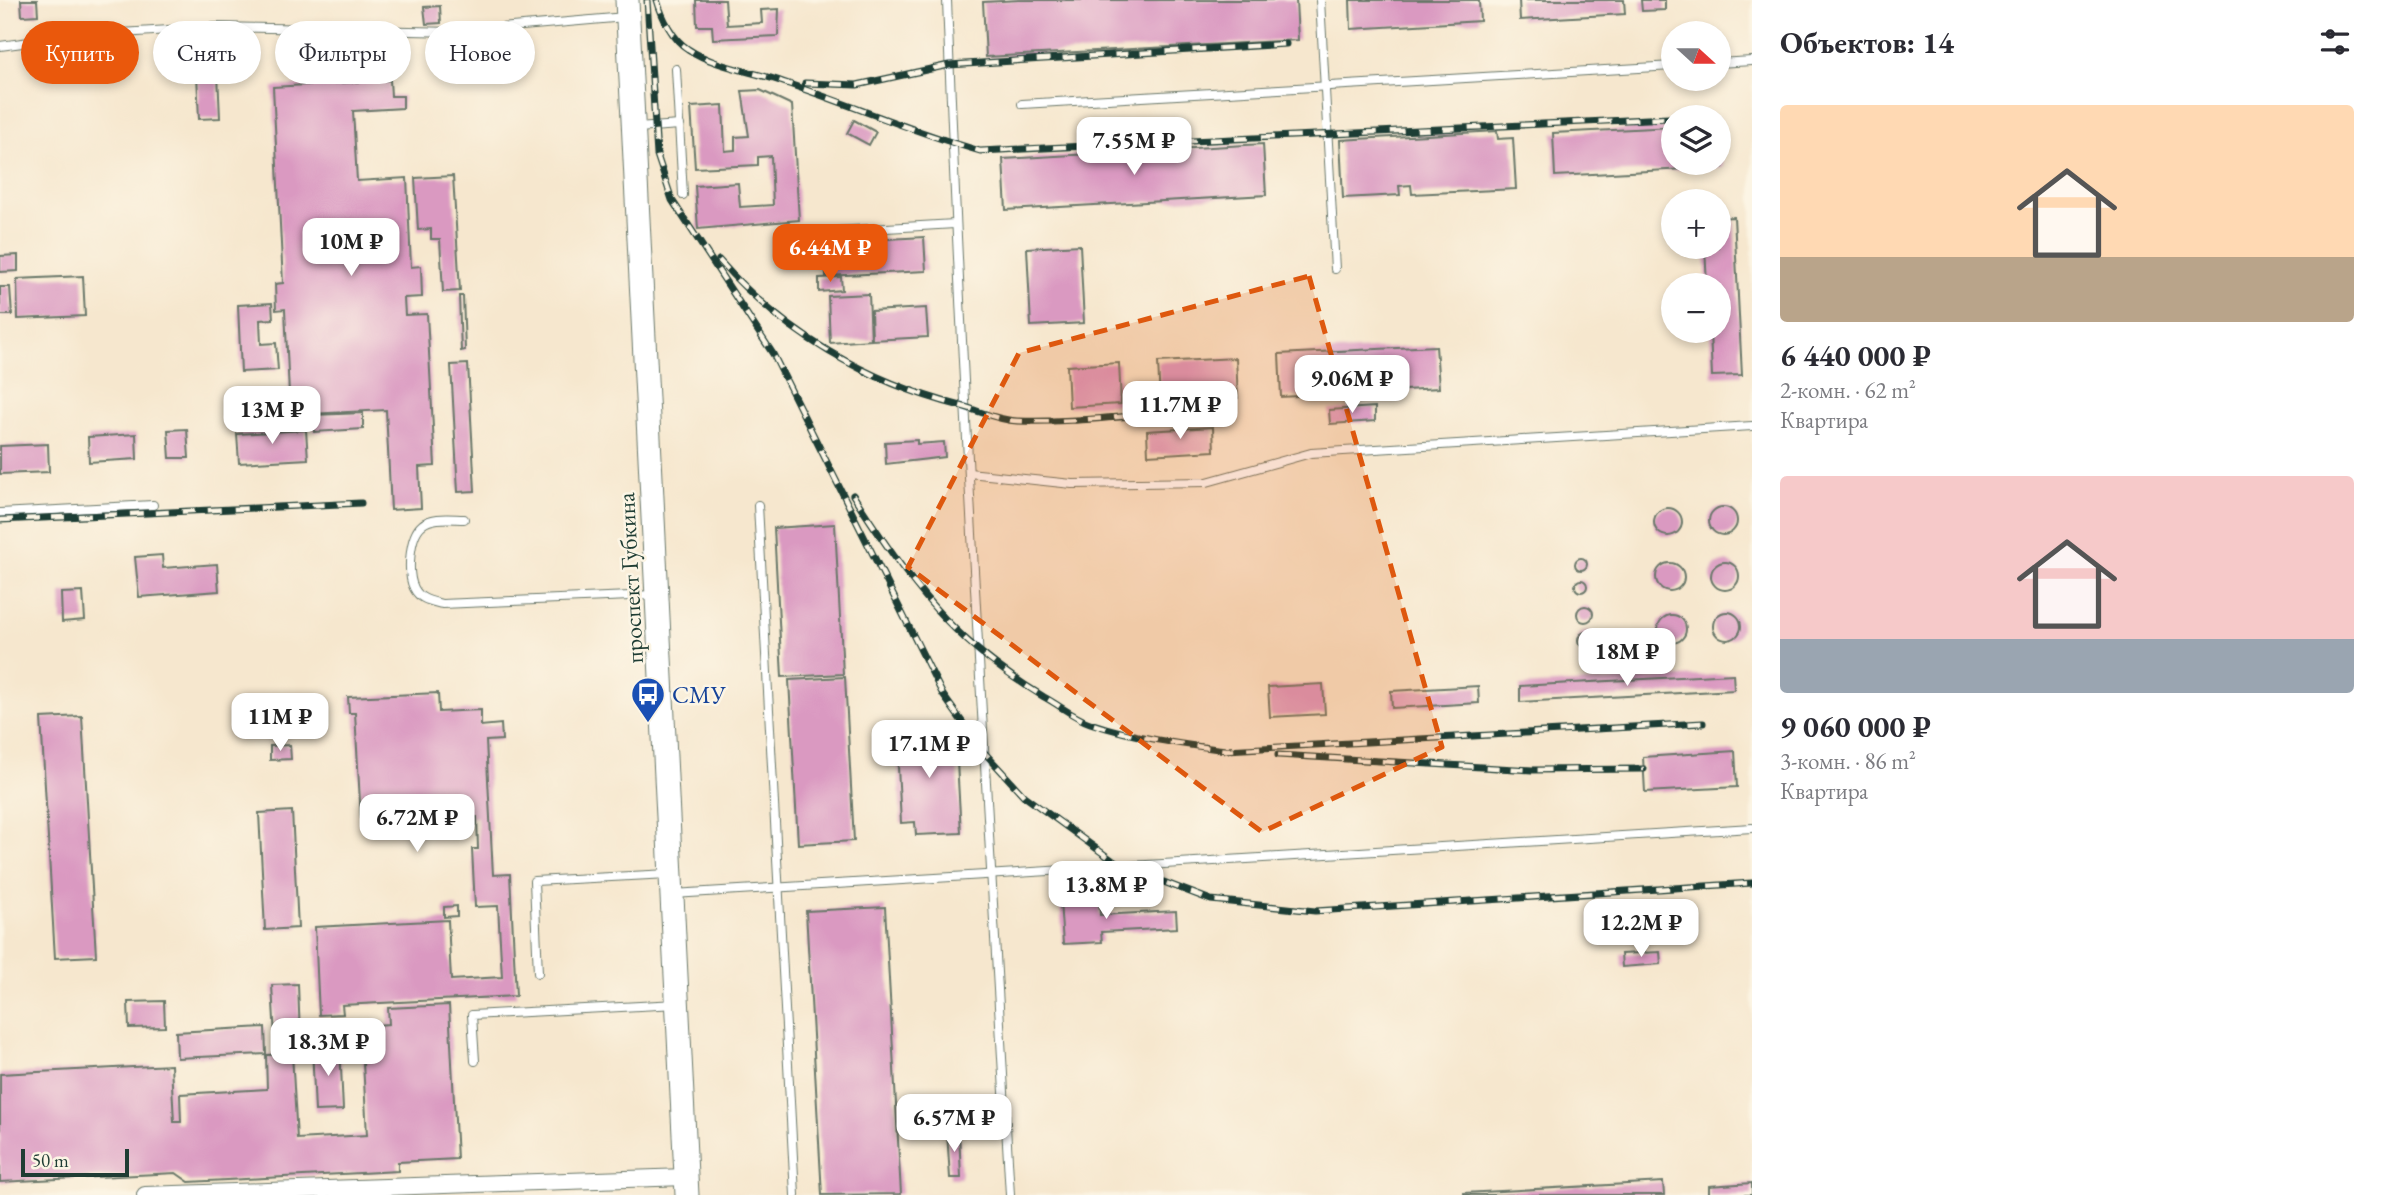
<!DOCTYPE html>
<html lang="ru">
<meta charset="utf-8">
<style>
:root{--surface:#fff;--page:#f2f2f3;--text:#2b2b33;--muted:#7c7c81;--accent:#ea580c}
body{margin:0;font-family:"EB Garamond",serif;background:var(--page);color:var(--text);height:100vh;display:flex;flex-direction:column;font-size:26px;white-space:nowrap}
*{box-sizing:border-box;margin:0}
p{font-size:23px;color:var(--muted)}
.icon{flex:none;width:38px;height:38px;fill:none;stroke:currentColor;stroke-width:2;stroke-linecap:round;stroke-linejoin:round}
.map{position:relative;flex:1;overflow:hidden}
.drawer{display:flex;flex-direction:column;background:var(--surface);width:630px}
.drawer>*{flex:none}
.guide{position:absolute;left:21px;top:21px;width:665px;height:63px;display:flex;gap:14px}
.needle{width:46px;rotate:111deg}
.controls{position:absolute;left:1661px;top:21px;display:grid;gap:14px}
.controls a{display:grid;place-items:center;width:70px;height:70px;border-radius:50%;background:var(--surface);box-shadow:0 4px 10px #0003;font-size:35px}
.scale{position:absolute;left:21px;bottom:18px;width:108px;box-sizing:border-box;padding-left:7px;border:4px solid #1f3d34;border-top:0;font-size:19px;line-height:24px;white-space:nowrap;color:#1f3d34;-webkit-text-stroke:5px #fcf5e5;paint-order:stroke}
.price{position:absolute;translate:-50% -60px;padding:0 16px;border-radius:14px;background:#fff;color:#222;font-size:23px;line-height:46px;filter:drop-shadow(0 2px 4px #0008)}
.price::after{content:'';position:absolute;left:50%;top:42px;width:21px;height:16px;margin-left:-10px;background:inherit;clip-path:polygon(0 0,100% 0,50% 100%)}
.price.active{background:var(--accent);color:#fff}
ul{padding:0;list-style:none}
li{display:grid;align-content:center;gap:14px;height:371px;padding:0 28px}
li span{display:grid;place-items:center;height:217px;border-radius:7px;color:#555}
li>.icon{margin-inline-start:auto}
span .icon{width:126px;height:126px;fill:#fffc;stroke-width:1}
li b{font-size:30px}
h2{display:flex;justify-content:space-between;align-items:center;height:84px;padding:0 28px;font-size:30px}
.tag{padding:0 24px;border-radius:32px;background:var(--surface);box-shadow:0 4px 10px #0003;font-size:24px;line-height:63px}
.tag.active{background:var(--accent);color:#fff}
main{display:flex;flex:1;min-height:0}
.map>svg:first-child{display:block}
.building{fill:#da99c1}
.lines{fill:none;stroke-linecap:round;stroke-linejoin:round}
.service-casing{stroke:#6a786a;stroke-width:10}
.minor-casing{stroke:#6a786a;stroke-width:18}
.secondary-casing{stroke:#6a786a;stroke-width:25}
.service{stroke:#fff;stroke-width:8}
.minor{stroke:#fff;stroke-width:16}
.secondary{stroke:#fff;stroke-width:23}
.rail-casing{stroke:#1f3d34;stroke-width:7}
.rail{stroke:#fcf5e5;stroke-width:4.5;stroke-dasharray:13;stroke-linecap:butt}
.marked{fill:#de580e;fill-opacity:0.2;stroke:#de580e;stroke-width:5;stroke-dasharray:14 9;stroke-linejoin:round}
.labels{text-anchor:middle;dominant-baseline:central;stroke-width:5;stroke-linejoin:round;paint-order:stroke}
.street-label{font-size:24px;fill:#1f3d34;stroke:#fcf5e5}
.transit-label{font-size:24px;fill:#164399;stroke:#fcf5e5;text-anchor:start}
</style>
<main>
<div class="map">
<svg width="1752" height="1195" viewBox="0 0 1752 1195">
<rect width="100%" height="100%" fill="#fcf5e5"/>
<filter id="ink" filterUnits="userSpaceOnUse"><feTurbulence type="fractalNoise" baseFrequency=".0143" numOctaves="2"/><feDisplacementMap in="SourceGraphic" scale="14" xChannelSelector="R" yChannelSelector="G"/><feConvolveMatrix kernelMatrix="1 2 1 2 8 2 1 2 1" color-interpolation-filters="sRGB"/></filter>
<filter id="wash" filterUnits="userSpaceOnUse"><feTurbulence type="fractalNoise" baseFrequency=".00686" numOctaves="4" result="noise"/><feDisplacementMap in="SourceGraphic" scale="28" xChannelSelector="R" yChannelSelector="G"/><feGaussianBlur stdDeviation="1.57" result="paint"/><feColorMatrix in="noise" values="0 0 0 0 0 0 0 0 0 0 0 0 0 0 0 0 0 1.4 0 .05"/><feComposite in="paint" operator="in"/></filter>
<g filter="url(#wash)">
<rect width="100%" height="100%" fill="#f6e7ce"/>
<g id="blocks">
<!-- building -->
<g class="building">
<path d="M21 0H37L38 15 22 16Z"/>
<path d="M696 0H725L727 25 762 23 761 10 779 9 778 36 713 39 712 26H697Z"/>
<path d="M1019 0H1296L1298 40 986 57 983 2Z"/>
<path d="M1350 0H1479L1480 21 1351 29Z"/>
<path d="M1519 0H1624L1625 14 1520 20Z"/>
<path d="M1641 0H1665V10L1642 11Z"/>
<path d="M440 6 441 23 426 24 424 7Z"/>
<path d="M199 39 200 53 217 52 220 118 199 119 197 74 177 75 175 40Z"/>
<path d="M390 80 391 96H403V108L353 111 357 181 407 178 411 267 421 266 422 297 404 298 405 315 427 314 435 466 419 467 421 508 391 510 386 410 290 415 285 309 276 310 275 284 283 283 273 87Z"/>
<path d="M760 90 792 105 799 220 698 229 695 186 738 183 740 207 773 205 771 156 758 157V165L695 168 691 107 723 105 725 151 735 150V137L749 136 742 91Z"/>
<path d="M854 120 876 132 869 145 847 133Z"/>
<path d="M1718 122 1723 167 1555 176 1553 133 1673 127V163H1718Z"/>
<path d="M1497 131 1498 139 1513 138 1516 189 1412 194 1411 185 1399 186 1400 195 1343 198 1340 140Z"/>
<path d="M1263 144 1266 195 1006 210 1003 159Z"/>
<path d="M453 176 460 291 443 292 440 239H431V229L418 230 415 178Z"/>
<path d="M1734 217 1742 375 1712 376 1710 331H1718V285H1707L1705 247H1718V218Z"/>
<path d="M924 237 926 271 826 276 825 255 817 256 816 243Z"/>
<path d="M1080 245 1084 323 1031 326 1027 248Z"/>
<path d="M18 255V271L0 272V256Z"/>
<path d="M83 276 85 316 18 319 17 279Z"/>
<path d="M841 277 842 290 819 292V278Z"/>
<path d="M0 287H10L12 315H0Z"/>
<path d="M869 294 871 340 830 343 828 296Z"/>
<path d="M459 296H463L465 350 461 351Z"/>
<path d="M272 303 273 319 260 320 261 344 276 343 278 370 241 372 238 305Z"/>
<path d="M926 308 928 337 872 340 871 311Z"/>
<path d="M1436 346 1439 388 1281 397 1279 354Z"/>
<path d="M1236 358 1238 398 1160 402 1158 362Z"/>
<path d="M1119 363 1121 404 1069 407 1067 366Z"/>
<path d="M468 364 475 491 458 492 451 365Z"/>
<path d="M1375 407V421L1330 424 1329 410Z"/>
<path d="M363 413V429L314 432 313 415Z"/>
<path d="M1213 427 1214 451 1148 455 1147 431Z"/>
<path d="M187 429 189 458H170L168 430Z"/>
<path d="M306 430 308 459 239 463 237 434Z"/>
<path d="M136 434 137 459 89 462 88 437Z"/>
<path d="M917 440V444L944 442 945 457 886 464 885 442Z"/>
<path d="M48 444 49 472 0 474V446Z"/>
<circle cx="1723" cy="521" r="14"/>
<circle cx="1668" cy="522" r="14"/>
<path d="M835 524 843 674 782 677 774 528Z"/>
<path d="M162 555 163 568 217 564 219 591 139 597 135 557Z"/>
<circle cx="1581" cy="564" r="6"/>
<circle cx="1725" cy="576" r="14"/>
<circle cx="1670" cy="577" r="14"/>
<circle cx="1581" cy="586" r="6"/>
<path d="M83 592 85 620 62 622 61 593Z"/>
<circle cx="1585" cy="614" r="8"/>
<circle cx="1727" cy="626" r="14"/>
<circle cx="1672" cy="629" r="14"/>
<circle cx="1586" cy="640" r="8"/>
<path d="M1733 674 1734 690 1520 702V686Z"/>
<path d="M845 677 854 841 798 844 789 680Z"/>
<path d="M1323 684 1325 714 1270 717 1268 687Z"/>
<path d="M1478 686 1479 703 1392 708 1391 691Z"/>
<path d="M438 693 439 712 481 710V726L501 724 502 740 486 741 493 875 510 874 516 996 342 1005 343 1014 319 1015 315 927 448 920 451 980 502 977 498 906 475 907 472 849H478L477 817 441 819V815L361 820 355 713H349L348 697Z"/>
<path d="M82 716 96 956 55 958 41 718Z"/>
<path d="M955 726 961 833 916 835 915 822 901 823 896 729Z"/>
<path d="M290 745 291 759 270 760V746Z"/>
<path d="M1735 751 1737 787 1645 792 1643 757Z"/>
<path d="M292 811 298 928 265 930 259 813Z"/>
<path d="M1099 899 1100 915 1176 911 1177 928 1101 932 1102 942 1063 944 1060 901Z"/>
<path d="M457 906V916L444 917V907Z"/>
<path d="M885 907 901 1194 822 1195 806 911Z"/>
<path d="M1660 952 1661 964 1622 967 1621 954Z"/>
<path d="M298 984 300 1036 275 1038 272 985Z"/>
<path d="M164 1001 165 1027 129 1028 128 1002Z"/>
<path d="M449 1005 457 1159 398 1162V1171L189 1182 176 1173 0 1182V1074L171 1065 174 1122H181L180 1094 267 1089 266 1055 292 1054 297 1139 367 1135 361 1026 389 1024 388 1008Z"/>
<path d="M265 1027 266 1054 177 1058 176 1032Z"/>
<path d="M340 1046 343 1110 315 1111 312 1047Z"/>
<path d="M959 1131 961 1178H950L947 1132Z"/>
<path d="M1663 1182 1664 1195H1464V1193Z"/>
<path d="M1752 1183V1195H1709V1186Z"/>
</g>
</g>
</g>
<g filter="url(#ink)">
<use href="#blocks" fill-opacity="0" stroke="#6a786a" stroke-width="2"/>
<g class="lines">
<!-- service casing -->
<g class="service-casing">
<g id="service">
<path d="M947 0C962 399 987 797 1010 1195"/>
<path d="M1320 0 1335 269"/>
<path d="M0 46 74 36 217 27 456 32 625 17"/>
<path d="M1718 63 1752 61"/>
<path d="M676 69 683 195"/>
<path d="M1022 104 1673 66"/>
<path d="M637 128 680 125"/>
<path d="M835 231 955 224"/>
<path d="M969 473 1072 484 1207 482 1311 453 1752 426"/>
<path d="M758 505 795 1195"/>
<path d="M0 513 153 505"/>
<path d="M464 519C451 519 432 516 422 525 409 536 407 574 414 588 420 600 431 601 442 604L654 595"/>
<path d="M673 894 1752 828"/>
<path d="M538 973 534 881 669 874"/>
<path d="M475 1061 472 1015 677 1004"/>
</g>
</g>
<!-- minor casing -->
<g class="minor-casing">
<path id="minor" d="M145 1195 686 1177"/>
</g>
<!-- secondary casing -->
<g class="secondary-casing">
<path id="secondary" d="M627 0 687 1195"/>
</g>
<!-- service -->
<use href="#service" class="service"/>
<!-- minor -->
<use href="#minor" class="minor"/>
<!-- secondary -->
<use href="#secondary" class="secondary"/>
<!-- rail casing -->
<g class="rail-casing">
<g id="rail">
<path d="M647 0 657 155 672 200 773 354 943 695 983 751 1024 796 1119 865 1211 900 1315 911 1752 883"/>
<path d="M657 0C662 17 672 39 688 49 715 67 752 71 783 82 849 104 913 132 980 151L1669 118"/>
<path d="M805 83 857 85 949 65 1286 44"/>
<path d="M719 260C783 333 867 382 961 406 981 411 996 420 1017 421 1068 423 1121 416 1172 413"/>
<path d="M853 495C911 584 951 641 1044 697 1059 705 1075 718 1090 723 1135 738 1180 744 1226 750L1703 723"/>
<path d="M0 520 361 503"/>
<path d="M1278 755 1532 770 1644 769"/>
</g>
</g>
<!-- rail -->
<use href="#rail" class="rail"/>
</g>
</g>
<!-- marked area -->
<path class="marked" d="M1309 276 1442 747 1262 832 908 567 1019 353Z"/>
<!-- icons -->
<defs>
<g id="bus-pin" transform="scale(1.75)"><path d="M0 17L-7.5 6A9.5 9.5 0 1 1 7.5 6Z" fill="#1a4fb4" stroke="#fcf5e5"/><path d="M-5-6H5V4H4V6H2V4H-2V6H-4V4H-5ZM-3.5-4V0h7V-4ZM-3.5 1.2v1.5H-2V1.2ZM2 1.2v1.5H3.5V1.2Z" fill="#fff"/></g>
</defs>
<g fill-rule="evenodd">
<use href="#bus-pin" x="648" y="694"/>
</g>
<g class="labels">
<!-- street labels -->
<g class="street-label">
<text transform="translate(630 578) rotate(-93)">проспект Губкина</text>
</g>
<!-- transit labels -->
<g class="transit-label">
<text x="672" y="694">СМУ</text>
</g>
</g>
</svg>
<div class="controls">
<a><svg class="needle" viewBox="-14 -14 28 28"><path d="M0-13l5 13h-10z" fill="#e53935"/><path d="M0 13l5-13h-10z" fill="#7c7c81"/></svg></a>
<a><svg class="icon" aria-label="layers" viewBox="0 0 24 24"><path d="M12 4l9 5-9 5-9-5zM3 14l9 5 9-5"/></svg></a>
<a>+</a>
<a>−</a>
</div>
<div class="scale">50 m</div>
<b class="price" style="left:1134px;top:177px">7.55M ₽</b>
<b class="price" style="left:351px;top:278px">10M ₽</b>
<b class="price active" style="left:830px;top:284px">6.44M ₽</b>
<b class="price" style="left:1352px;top:415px">9.06M ₽</b>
<b class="price" style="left:1180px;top:441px">11.7M ₽</b>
<b class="price" style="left:272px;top:446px">13M ₽</b>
<b class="price" style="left:1627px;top:688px">18M ₽</b>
<b class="price" style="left:280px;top:753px">11M ₽</b>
<b class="price" style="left:929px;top:780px">17.1M ₽</b>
<b class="price" style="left:417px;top:854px">6.72M ₽</b>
<b class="price" style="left:1106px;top:921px">13.8M ₽</b>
<b class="price" style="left:1641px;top:959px">12.2M ₽</b>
<b class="price" style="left:328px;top:1078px">18.3M ₽</b>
<b class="price" style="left:954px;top:1154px">6.57M ₽</b>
<div class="guide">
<a class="tag active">Купить</a>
<a class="tag">Снять</a>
<a class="tag">Фильтры</a>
<a class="tag">Новое</a>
</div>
</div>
<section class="drawer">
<h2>Объектов: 14<svg class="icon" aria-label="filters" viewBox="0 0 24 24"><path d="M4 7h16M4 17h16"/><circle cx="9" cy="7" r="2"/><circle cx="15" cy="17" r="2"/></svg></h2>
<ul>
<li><span style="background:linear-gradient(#ffd9b3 70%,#b9a48a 0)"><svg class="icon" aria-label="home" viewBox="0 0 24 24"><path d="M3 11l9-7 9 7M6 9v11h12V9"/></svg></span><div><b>6 440 000 ₽</b><p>2-комн. · 62 m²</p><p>Квартира</p></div></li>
<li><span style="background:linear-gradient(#f6c9c9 75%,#9aa5b1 0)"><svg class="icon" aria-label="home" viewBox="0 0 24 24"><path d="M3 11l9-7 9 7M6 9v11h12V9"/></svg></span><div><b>9 060 000 ₽</b><p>3-комн. · 86 m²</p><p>Квартира</p></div></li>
</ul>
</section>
</main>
